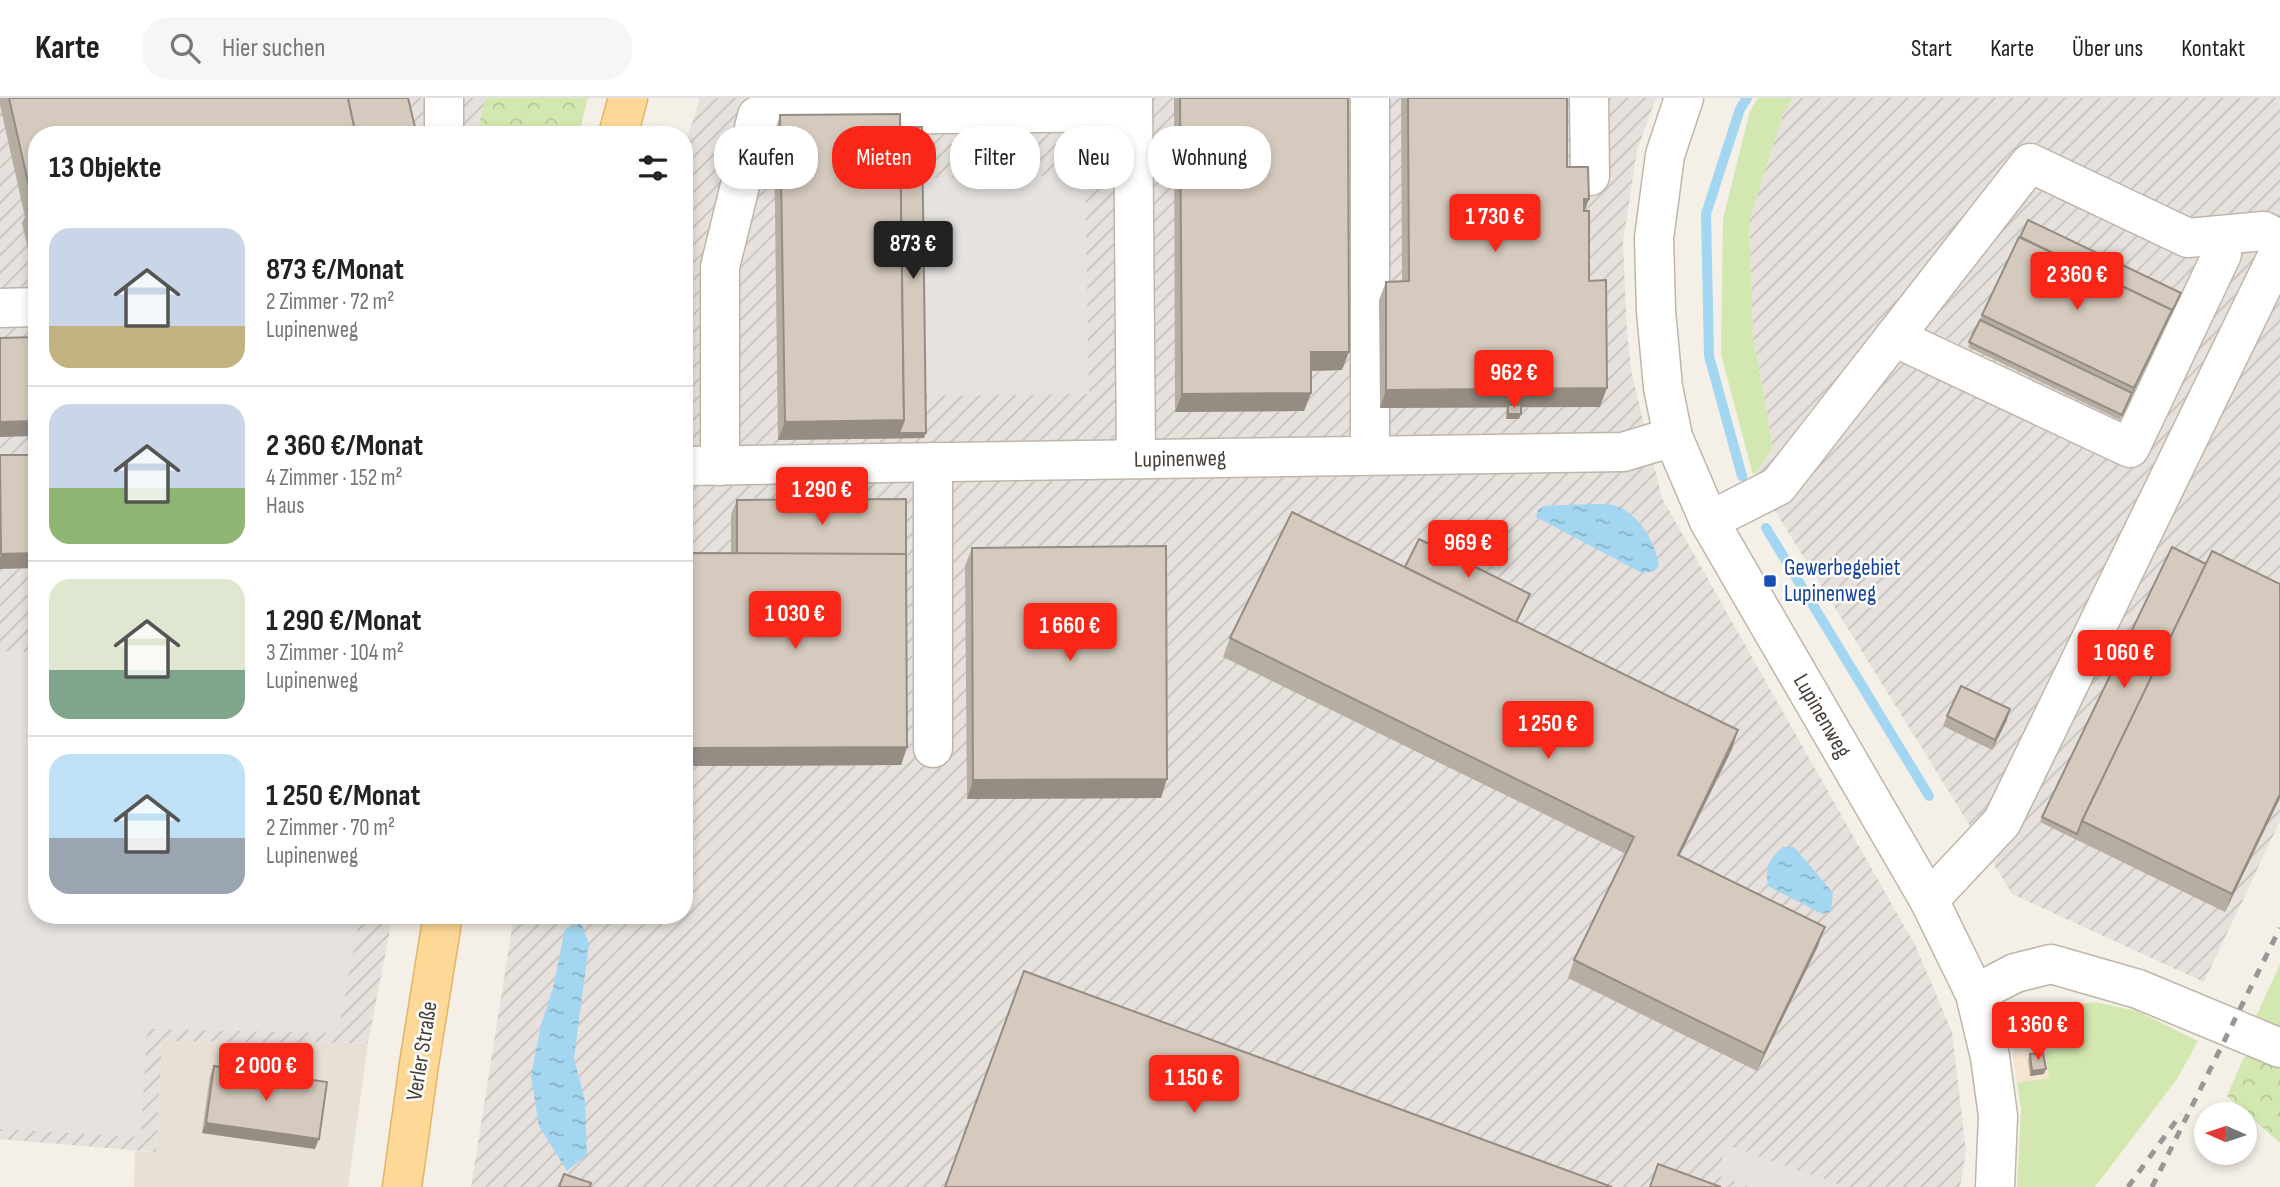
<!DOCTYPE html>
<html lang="de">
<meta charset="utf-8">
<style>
:root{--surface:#fff;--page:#f6f6f6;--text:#222;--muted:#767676;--line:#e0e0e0;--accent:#fa2718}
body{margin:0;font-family:"Sofia Sans Condensed",sans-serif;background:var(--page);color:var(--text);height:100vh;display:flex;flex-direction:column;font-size:26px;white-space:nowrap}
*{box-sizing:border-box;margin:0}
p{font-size:23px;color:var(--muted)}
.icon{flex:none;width:38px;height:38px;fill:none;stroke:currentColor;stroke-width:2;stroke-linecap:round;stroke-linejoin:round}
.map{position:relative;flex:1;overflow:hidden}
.side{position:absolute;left:28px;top:28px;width:665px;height:798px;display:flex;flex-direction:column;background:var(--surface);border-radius:28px;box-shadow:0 4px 10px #0003}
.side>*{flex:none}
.top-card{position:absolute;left:714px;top:28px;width:665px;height:63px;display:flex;gap:14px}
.needle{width:46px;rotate:273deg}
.controls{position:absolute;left:2194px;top:1004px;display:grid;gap:14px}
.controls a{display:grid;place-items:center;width:63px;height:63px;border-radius:50%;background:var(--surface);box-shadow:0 4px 10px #0003;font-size:35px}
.price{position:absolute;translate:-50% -60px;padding:0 16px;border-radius:7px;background:var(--accent);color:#fff;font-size:23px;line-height:46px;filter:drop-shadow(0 2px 4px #0008)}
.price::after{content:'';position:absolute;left:50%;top:42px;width:21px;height:16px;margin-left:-10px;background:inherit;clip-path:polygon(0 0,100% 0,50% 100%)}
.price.selected{background:#222;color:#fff}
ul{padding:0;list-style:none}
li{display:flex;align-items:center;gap:21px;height:175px;padding:0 21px}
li+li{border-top:2px solid var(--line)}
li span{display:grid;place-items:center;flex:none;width:196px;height:140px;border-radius:21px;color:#555}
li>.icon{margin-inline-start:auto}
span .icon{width:84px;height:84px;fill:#fffc;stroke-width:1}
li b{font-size:30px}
h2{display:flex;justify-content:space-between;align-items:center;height:84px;padding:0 21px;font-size:30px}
.pill{padding:0 24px;border-radius:28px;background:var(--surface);box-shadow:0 4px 10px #0003;font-size:24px;line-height:63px}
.pill.selected{background:var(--accent);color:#fff}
header{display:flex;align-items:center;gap:42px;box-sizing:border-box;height:98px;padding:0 35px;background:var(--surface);border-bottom:2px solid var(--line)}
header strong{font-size:33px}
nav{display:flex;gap:38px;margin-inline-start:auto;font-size:24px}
.search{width:490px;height:63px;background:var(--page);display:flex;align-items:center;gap:18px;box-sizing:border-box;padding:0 24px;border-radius:28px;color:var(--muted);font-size:26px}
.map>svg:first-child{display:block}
.residential{fill:#e8e0d5}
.commercial{fill:#f6e4d2}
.industrial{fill:url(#industrial-furrows)}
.green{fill:#d3e8b0}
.forest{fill:url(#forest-crowns)}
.parking{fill:#e5e2df}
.water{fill:url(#water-ripples)}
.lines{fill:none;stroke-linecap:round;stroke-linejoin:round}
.stream{stroke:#a3d7f1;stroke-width:10}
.minor-casing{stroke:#bfb6aa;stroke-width:41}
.major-casing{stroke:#e4b465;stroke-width:41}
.minor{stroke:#fff;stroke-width:38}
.major{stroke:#fed896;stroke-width:38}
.rail{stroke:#979797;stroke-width:5;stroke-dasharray:9 9;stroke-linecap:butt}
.wall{fill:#b7aea3}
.shaded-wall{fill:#958d84}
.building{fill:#d5cabd;stroke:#958d84;stroke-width:2}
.transit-dot{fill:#1a4fb4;stroke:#fff;stroke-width:2.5}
.labels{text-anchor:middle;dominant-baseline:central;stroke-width:5;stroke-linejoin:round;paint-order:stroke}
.street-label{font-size:23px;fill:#473f36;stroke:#fff}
.transit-label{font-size:23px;fill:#164399;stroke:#fff;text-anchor:start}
</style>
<header>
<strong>Karte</strong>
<div class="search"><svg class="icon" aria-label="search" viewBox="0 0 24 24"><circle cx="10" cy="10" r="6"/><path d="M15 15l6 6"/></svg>Hier suchen</div>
<nav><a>Start</a><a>Karte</a><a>Über uns</a><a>Kontakt</a></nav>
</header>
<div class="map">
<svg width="2280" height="1089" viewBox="0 0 2280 1089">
<defs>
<pattern id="industrial-furrows" width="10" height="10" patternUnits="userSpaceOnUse" patternTransform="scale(1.75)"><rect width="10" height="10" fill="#e6e1dc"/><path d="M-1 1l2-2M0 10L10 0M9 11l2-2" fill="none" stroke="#c7c2bd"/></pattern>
<pattern id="forest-crowns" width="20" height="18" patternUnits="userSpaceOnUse" patternTransform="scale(1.75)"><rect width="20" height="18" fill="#d3e8b0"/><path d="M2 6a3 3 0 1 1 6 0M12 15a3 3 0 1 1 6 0" fill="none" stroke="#b6c898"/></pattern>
<pattern id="water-ripples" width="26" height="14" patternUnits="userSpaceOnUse" patternTransform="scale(1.75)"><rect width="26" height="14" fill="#a3d7f1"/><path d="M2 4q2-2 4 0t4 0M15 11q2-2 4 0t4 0" fill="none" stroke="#87b0c4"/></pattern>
</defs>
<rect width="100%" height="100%" fill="#f4efe7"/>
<!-- residential -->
<path class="residential" d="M162 943 368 945 348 1089H134L135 1053 156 1054Z"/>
<!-- commercial -->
<path class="commercial" d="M2033 918 2059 940 2050 980 2017 985 2013 959 2014 940 2023 922Z"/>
<!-- industrial -->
<g class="industrial">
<path d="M0 0H486L476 37H37V817H393L368 945 162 943 156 1054 0 1041Z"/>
<path d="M700 0H1656L1637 52 1623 145 1627 235 1632 277 1662 400 1916 849 1952 934 1966 1054 1960 1089H471L514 817H684V51Z"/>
<path d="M1793 0H2280V723L2204 884 2012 796 1753 377 1773 351 1753 237 1749 124 1783 16Z"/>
</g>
<!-- green -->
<g class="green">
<path d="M1758 0H1793L1783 16 1749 124 1753 237 1773 351 1753 377 1721 256 1723 121 1750 13Z"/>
<path d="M2280 866V936L2253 925Z"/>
<path d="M2095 904 2137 913 2198 943 2177 981 2095 1089H2017L2021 1012 2017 985 2049 980 2046 956 2059 941 2033 918 2049 910Z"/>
</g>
<!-- forest -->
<g class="forest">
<path d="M486 0H588L578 37H476Z"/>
<path d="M2269 932 2280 936V1045L2227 998 2243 961Z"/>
</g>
<!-- parking -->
<g class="parking">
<path d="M1085 77 1089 296 926 298 923 80Z"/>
<path d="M0 553 37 554V817H360L338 935 147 931 141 1039 0 1031Z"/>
<path d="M1727 1047 1846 1089H1749L1717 1077Z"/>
</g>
<!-- water -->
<g class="water">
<path d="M1591 406C1600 407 1612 405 1619 409 1640 418 1656 446 1659 468L1654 473 1642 475 1536 419 1538 412 1543 408Z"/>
<path d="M1783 749H1794L1833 795 1831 813 1822 816 1768 788C1765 770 1769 760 1783 749Z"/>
<path d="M581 825 589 846 574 960 585 1003 587 1057 567 1073 539 1028 531 978 541 927 553 890 565 831Z"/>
</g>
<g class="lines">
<!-- stream -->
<g class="stream">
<path d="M1742 378 1709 258 1706 116 1740 11 1747 0"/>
<path d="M1766 430 1929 698"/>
</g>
<!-- minor casing -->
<g class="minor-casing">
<g id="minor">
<path d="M444 0V37"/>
<path d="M1133 0 1136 361"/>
<path d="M1589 0 1590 78"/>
<path d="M1684 0 1665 57 1654 140 1656 213 1663 289 1673 339 1709 423 1929 802 1975 896 1990 959 1998 1018 1995 1089"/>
<path d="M0 210 37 209"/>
<path d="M1894 239 2130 350 2222 156 2216 138"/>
<path d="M1370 357V0"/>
<path d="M933 364V650"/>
<path d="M684 368 1623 354 1673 339"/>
<path d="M720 368V169L757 18 1133 14"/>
<path d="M1709 423 1778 388 2030 65 2188 140 2264 133 2280 142"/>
<path d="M1929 802 2002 724 2280 152"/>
<path d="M1975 896 2015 875 2051 866 2138 891 2280 950"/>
</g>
</g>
<!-- major casing -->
<g class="major-casing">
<g id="major">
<path d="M618 37 628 0"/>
<path d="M402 1089 419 966 443 817"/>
</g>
</g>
<!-- minor -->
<use href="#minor" class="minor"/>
<!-- major -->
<use href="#major" class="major"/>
<!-- rail -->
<g class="rail">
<path d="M2128 1089 2181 1016"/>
<path d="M2152 1089 2280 830"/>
</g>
</g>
<!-- wall -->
<g class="wall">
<path d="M0 0H408L37 37V190L22 125 25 119 0 7Z"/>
<path d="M1174 0H1348L1342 272 1311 273V295L1304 313 1175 314Z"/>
<path d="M1401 0H1567V69L1589 101 1584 113 1600 309H1521V316L1519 321H1506V313L1507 309 1380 310 1379 202 1386 184 1402 183Z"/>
<path d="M780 17 900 29 924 340 778 342 774 36Z"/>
<path d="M2181 195 2120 322 1968 249 1982 217Z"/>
<path d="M737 402 907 649 901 667 684 668V455L731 456V416Z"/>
<path d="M972 450 1161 700 967 701 965 468Z"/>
<path d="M2206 466 2280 486V700L2225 814 2040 724 2042 719Z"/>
<path d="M1405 469 1526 506 1517 524 1738 632 1732 651 1679 758 1818 848 1757 973 1568 880 1574 862 1626 756 1223 559 1230 540Z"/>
<path d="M1947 618 2007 622 1992 652 1943 628Z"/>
<path d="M2030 956 2044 976 2030 978 2028 962Z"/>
<path d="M214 968 315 1051 202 1035 210 978Z"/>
</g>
<!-- shaded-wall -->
<g class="shaded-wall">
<path d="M1584 101H1589L1582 120Z"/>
<path d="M2181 195 2179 200 2120 322 2134 290Z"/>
<path d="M1311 254H1349L1342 272 1304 273Z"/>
<path d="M1607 290 1600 309 1380 310 1386 292Z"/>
<path d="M1311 295 1304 313 1175 314 1182 296Z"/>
<path d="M1508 316H1521L1519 321H1506Z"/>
<path d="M904 322 926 335 924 340 778 342 785 324Z"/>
<path d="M37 323V338L0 339V324Z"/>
<path d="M37 455V470L0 471V459L1 456Z"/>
<path d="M2010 611 2007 622 1992 652 1995 642Z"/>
<path d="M1738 632 1732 651 1671 775 1678 757Z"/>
<path d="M907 649 901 667 684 668V650Z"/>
<path d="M1167 681 1161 700 967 701 973 682Z"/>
<path d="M2280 696V700L2225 814 2232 796Z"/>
<path d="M1825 829 1818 848 1757 973 1764 955Z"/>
<path d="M2046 971 2044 976 2030 978 2032 973Z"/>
<path d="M206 1025 319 1041 315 1051 202 1035Z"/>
</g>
<!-- building -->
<g class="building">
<path d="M9 0H348L356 37H37V105L33 106Z"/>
<path d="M348 0H408L417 37H356Z"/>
<path d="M1180 0H1348L1349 254H1311V295L1182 296Z"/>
<path d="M1408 0H1567V69H1588L1589 101H1584V113H1589V183L1606 182 1607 290 1386 292V184L1409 183Z"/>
<path d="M900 16 904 322 785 324 780 17Z"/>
<path d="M900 29H922L926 335H899L904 322Z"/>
<path d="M37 109V152L28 111Z"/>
<path d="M2028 122 2181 195 2170 217 2172 212 2020 139Z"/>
<path d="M2019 139 2172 212 2134 290 1982 217Z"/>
<path d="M1980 222 2132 295 2122 317 1969 244Z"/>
<path d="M37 239V323L0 324V240Z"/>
<rect x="1508" y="307" width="13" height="9"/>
<path d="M0 357H37V455L1 456Z"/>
<path d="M906 401V456H737V402Z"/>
<path d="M1292 414 1738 632 1678 757 1825 829 1764 955 1574 862 1634 739 1230 540Z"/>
<path d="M1419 441 1530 496 1516 524 1405 469Z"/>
<path d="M1166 448 1167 681 973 682 972 450Z"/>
<path d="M2172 449 2206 466 2082 723 2077 736 2042 719Z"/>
<path d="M2212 453 2280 486V696L2232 796 2082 723Z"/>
<path d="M684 455 906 456 907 649 684 650Z"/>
<path d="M1961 588 2010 611 1995 642 1947 618Z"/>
<path d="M1024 873 1612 1089H945Z"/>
<path d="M2043 955 2046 971 2032 973 2030 956Z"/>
<path d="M214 968 327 984 319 1041 206 1025Z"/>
<path d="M1658 1066 1721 1089H1650Z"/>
<path d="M564 1076 591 1085 590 1089H559Z"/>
</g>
<!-- markers -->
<rect class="transit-dot" x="1763" y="476" width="14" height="14" rx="3.5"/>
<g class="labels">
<!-- street labels -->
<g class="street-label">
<text transform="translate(1180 361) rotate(-1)">Lupinenweg</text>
<text transform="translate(1822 618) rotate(60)">Lupinenweg</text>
<text transform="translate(422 953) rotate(-81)">Verler Straße</text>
</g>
<!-- transit labels -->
<g class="transit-label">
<text x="1784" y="470">Gewerbegebiet<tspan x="1784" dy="26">Lupinenweg</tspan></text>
</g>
</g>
</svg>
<div class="controls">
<a><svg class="needle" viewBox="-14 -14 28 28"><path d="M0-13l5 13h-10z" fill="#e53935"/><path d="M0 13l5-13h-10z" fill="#767676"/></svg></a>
</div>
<b class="price" style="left:1495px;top:156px">1 730 €</b>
<b class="price selected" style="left:913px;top:183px">873 €</b>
<b class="price" style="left:2077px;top:214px">2 360 €</b>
<b class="price" style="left:1514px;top:312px">962 €</b>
<b class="price" style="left:822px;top:429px">1 290 €</b>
<b class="price" style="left:1468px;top:482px">969 €</b>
<b class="price" style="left:795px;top:553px">1 030 €</b>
<b class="price" style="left:1070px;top:565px">1 660 €</b>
<b class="price" style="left:2124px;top:592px">1 060 €</b>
<b class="price" style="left:1548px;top:663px">1 250 €</b>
<b class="price" style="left:2038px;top:964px">1 360 €</b>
<b class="price" style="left:266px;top:1005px">2 000 €</b>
<b class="price" style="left:1194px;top:1017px">1 150 €</b>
<div class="top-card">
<a class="pill">Kaufen</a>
<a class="pill selected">Mieten</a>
<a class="pill">Filter</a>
<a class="pill">Neu</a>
<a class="pill">Wohnung</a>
</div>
<section class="side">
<h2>13 Objekte<svg class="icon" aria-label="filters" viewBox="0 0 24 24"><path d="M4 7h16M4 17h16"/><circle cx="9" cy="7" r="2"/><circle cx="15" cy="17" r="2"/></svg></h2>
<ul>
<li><span style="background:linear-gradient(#c9d6e8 70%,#c2b280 0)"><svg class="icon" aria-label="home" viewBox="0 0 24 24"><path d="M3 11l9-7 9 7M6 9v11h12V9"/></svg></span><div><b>873 €/Monat</b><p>2 Zimmer · 72 m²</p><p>Lupinenweg</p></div></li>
<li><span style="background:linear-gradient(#c9d6e8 60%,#8fb573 0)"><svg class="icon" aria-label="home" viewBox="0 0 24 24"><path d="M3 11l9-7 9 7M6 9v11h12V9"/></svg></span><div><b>2 360 €/Monat</b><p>4 Zimmer · 152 m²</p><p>Haus</p></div></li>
<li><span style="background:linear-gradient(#dfe7d0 65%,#7fa58c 0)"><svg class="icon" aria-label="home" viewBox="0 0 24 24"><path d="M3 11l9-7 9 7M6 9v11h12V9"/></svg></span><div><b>1 290 €/Monat</b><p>3 Zimmer · 104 m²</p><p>Lupinenweg</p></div></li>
<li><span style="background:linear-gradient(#bfe0f5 60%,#9aa5b1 0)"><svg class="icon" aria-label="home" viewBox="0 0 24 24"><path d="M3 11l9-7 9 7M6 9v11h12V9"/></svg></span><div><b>1 250 €/Monat</b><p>2 Zimmer · 70 m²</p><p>Lupinenweg</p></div></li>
</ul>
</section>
</div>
